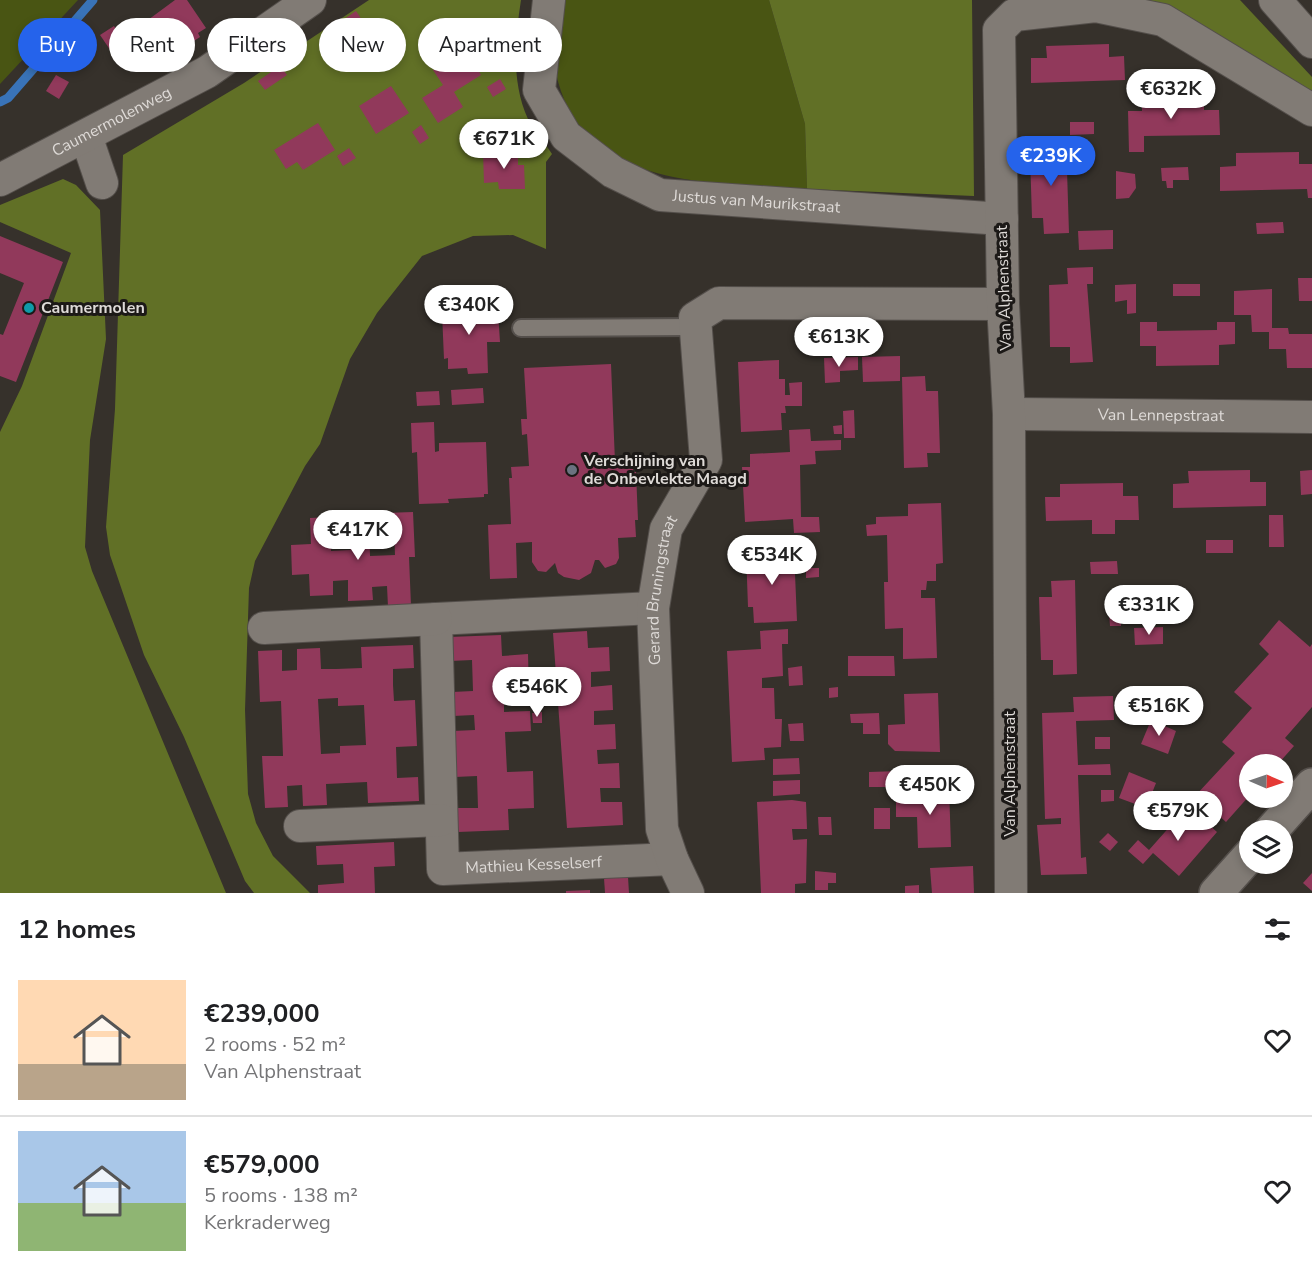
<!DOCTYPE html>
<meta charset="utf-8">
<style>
:root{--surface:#fff;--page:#f2f2f2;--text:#202124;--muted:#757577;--line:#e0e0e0;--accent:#2563eb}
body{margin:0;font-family:"Nunito Sans",sans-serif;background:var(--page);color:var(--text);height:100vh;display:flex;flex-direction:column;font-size:22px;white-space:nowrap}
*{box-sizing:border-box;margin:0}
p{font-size:20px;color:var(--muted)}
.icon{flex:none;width:33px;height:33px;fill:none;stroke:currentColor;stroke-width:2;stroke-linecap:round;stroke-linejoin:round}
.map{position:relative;height:893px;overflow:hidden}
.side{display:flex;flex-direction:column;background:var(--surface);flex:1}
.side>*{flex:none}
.hud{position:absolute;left:18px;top:18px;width:600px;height:54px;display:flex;gap:12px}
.needle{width:39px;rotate:92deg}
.controls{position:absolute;left:1239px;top:754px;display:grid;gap:12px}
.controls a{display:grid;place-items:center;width:54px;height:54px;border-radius:50%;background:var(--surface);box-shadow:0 3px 9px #0003;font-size:30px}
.price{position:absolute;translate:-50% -51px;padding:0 14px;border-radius:21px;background:#fff;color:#222;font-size:20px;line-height:39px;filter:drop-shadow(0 2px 3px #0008)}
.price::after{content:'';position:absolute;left:50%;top:36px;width:18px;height:14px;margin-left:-9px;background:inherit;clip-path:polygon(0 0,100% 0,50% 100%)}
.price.current{background:var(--accent);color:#fff}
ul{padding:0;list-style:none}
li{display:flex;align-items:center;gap:18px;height:150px;padding:0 18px}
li+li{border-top:2px solid var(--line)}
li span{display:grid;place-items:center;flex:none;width:168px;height:120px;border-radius:0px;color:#555}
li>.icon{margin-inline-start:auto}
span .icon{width:72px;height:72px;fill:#fffc;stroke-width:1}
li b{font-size:26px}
h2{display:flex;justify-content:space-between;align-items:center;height:72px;padding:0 18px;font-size:26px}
.pill{padding:0 21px;border-radius:27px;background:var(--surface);box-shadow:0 3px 9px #0003;font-size:21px;line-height:54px}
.pill.current{background:var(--accent);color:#fff}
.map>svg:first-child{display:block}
.green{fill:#495513}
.forest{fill:#617026}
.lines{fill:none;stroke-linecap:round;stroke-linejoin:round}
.stream{stroke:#3973b8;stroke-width:9}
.building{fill:#91395b;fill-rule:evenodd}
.service-casing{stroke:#544f4b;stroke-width:20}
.minor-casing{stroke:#544f4b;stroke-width:34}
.tertiary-casing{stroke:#544f4b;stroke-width:36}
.service{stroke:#817b75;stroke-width:16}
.minor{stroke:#817b75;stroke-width:32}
.tertiary{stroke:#817b75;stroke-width:33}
.culture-dot{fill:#0f9aa8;stroke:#1c1917;stroke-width:2}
.worship-dot{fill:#6b7280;stroke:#1c1917;stroke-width:2}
.labels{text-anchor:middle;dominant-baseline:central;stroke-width:6;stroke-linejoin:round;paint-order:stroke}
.street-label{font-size:16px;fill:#dedad7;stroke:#1c1917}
.poi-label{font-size:16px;font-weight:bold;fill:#dedad7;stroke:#1c1917;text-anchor:start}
</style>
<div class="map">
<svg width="1312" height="893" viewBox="0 0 1312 893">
<rect width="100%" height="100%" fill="#36312b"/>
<!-- green -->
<g class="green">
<path d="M0 0H78L0 84Z"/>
<path d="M558 0H769L805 124 807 189C713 182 581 191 556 73 551 51 557 22 558 0Z"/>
</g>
<!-- forest -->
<g class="forest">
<path d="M369 0H521C515 39 511 82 528 119 534 131 545 143 552 154L546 162V249L513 235 473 236 422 256 377 313 350 359 320 444 305 466 255 561 249 588 245 710 248 794 256 823 273 856 310 893H254L245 881 184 737 144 655 110 555 106 527 115 409 123 155 244 83Z"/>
<path d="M769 0H972L974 196 807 189 805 124Z"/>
<path d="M1142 0H1240L1312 77V104Z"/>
<path d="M63 179 76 185 100 210 106 339 90 440 85 547 92 571 226 893H0V432L22 386 71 253 0 222V205Z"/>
</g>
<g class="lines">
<!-- stream -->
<path class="stream" d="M0 102 8 98 93 0"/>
</g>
<!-- building -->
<g class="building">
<path d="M175 0H187L206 28 198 33 200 37 168 58 166 54 156 61 133 31Z"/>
<path d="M356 11 362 20 349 29 343 20Z"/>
<path d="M114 26 128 48 115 57 100 35Z"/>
<path d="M507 41 522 42V55L507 54Z"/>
<path d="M1109 44V57L1124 56 1125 80 1031 83V58H1047L1046 46Z"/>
<path d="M466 49 481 75 454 92 463 107 438 123 422 98 443 85 433 70Z"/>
<path d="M280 66 287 75 265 90 258 81Z"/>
<path d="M56 75 69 82 59 99 46 91Z"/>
<path d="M500 79 506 89 493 97 487 87Z"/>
<path d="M391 86 409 113 376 134 359 106Z"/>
<path d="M1204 98V110H1219L1220 135 1144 136V152H1129L1128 111H1142V99Z"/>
<path d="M1070 122H1094V134L1070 135Z"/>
<path d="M318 123 335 150 303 170 297 162 286 169 274 150Z"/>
<path d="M421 125 429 138 420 144 412 132Z"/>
<path d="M1085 138 1086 155 1070 156 1069 139Z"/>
<path d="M1066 139 1069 233 1044 234 1043 218H1032L1030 156H1041V140Z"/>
<path d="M349 148 356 158 343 166 337 156Z"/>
<path d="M518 151V165H524L525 189H499L498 182 484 183 483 152Z"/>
<path d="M1299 152V164H1312V198H1308L1307 189 1220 191V167L1236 166V153Z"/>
<path d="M1188 167 1189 180H1173V188H1167L1166 181H1162L1161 168Z"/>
<path d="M1116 171 1135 174 1136 188 1129 198 1116 199Z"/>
<path d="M1283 222 1284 233 1257 234 1256 223Z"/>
<path d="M1113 230V249L1079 250 1078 231Z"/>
<path d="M0 236 63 262 16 382 0 376V334L3 335 24 283 0 273Z"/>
<path d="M1093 267V284H1087L1093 362 1070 363V347H1050L1049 285 1068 284 1067 268Z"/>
<path d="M1298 278H1312V301H1299Z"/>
<path d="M1136 284V313L1127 314V300L1115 302V285Z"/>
<rect x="1173" y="284" width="27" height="12"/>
<path d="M1272 289V328H1288L1289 334H1312V368H1287L1286 349H1269V332H1252L1251 315H1234V291Z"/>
<path d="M447 305H485V311H498L500 342H487L488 373 468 374 467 368 448 369V358L444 359 442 313Z"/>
<path d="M1140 322H1157V331L1217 330V322H1235V344L1219 345V365L1156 366V346H1140Z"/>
<path d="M900 356V381L863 382 862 357Z"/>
<path d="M858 357V370L840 371V382L825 383 824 358Z"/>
<path d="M779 360V379H785V395H790L789 383 802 382V406H785L786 413H781L782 430 741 432 738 362Z"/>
<path d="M611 364 615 462H633V472H636L638 520H635L636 537 618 538 619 558 616 564 605 568 599 560H595L591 573 579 580 564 577 558 573 555 563 546 572 538 571 532 562V542L516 543 517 578 490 579 488 525 511 524 509 478H512L511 467 529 466 527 434 522 435 521 419H527L524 368Z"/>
<path d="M925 376 926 391H938L940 453H927L928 467 904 468 902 377Z"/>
<path d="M483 388 484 403 452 405 451 390Z"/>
<path d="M439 391 440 405 417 406 416 392Z"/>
<path d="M854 410 855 438H844L843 411Z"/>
<path d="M434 422 435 452 439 451V443L486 442 488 494H484V497L448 499 449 503 419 504 417 452 412 453 411 423Z"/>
<path d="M842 425V434H834L833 426Z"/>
<path d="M810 429 811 441 841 440V450L815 451 816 464 800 465 801 517H819L820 532 794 533 793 519 745 522 742 467H750V454L790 452 789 430Z"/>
<path d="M1250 470V482H1266V506L1173 508V484L1189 483 1188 471Z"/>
<path d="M1312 470V494L1301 495 1300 471Z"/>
<path d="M1123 483V496H1138L1139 520H1115V534H1092V520L1046 521 1045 497H1060V484Z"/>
<path d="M941 503 943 563 936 564V581H927L926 590H921V598H935L937 658 903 659V628L885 629 884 582H888L887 535 867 536 866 525 876 524V517L908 516V504Z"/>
<path d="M413 512 415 557H409L411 606 388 607 387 586 372 587 373 600 348 601V580L333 581V595L310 596 309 574 292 575 291 545 311 544 310 518 330 517 331 551 350 550 349 524 369 523 370 556 395 555 394 529 385 530 384 513Z"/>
<path d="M1269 515H1283L1284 547H1269Z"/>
<rect x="1206" y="540" width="27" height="13"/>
<path d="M794 550 797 621 754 623 753 607H748L746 552Z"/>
<path d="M1117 561 1118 574H1091L1090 562Z"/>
<path d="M806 568H819V577L806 578Z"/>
<path d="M1075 580 1077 674 1053 675V660H1041L1039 597H1052L1051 581Z"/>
<path d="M1121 612V626H1110L1109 613Z"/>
<path d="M1279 620 1310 647 1312 644V707L1285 738 1294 746 1277 765H1250V795L1226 822 1196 795 1235 753 1222 742 1252 708 1234 692 1269 654 1259 644Z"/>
<path d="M1163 627V644L1135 645 1134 628Z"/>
<path d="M788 629V644H782L783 676 762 678V688H774L775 719H782L781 747 764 748 765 760 732 762 727 651 761 649 760 631Z"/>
<path d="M587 631 588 648 609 647 610 671 591 672V687L612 685 613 710 594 711V725L615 724 616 749 597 750 598 764 619 763 620 788H600L601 802H622L623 825 567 828 553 633Z"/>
<path d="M501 635 502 656 528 654 529 692 504 693V712L530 711 531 731 505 732 507 772 533 771 534 808 508 809 509 830 458 832 457 808H478L477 776 455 777 453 731 475 730 474 715 453 716 452 692 473 691 472 660 450 661 449 637Z"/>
<path d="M413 645 414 668 393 669V685L394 701 415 700 417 746 396 747 397 778 418 777 419 801 368 803 367 782 326 784 327 805 303 806 302 785 287 786 288 807 265 808 262 756H283L281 701 260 702 258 651 282 650V671L297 670V649L320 648 321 669H336L362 668 361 647ZM338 698V706L364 705 366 745 340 746V753L321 754 318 699Z"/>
<path d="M848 656H894L895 676H848Z"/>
<path d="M802 666 803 685 789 686 788 668Z"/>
<path d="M838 687V697L829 698V688Z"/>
<path d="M938 693 940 752 895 751 888 744V725L905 724 904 694Z"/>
<path d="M1113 696 1114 720 1076 721 1078 765 1110 764 1111 775H1078L1081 858 1086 857 1087 874 1041 875 1037 825 1061 824V818L1045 819 1042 713 1074 712 1073 697Z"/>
<path d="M542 712V723H533L532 713Z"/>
<path d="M879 713 880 734H863V723H851L850 714Z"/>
<path d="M1151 720 1176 731 1168 754 1141 744Z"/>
<path d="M803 723 804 741H790L788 724Z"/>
<rect x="1095" y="737" width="15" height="12"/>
<path d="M799 758 800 774 773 775V759Z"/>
<path d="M900 771V787H869V772Z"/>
<path d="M1129 772 1156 783 1146 808 1119 798Z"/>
<path d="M800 780V794L773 796V781Z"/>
<path d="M949 787 951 847 918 848 917 817H896V801L917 800 916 788Z"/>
<path d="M1101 790H1114V801L1101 802Z"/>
<path d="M792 800 806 802 807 829H792L793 840 807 839 806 883 795 884V893H761L757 802Z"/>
<path d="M1188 806 1217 832 1179 876 1153 853 1143 864 1128 851 1138 840 1149 850Z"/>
<rect x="874" y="808" width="16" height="21"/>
<path d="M818 817H831L832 835H819Z"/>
<path d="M1108 833 1118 842 1110 851 1099 842Z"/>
<path d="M394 842 395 866 374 867 375 893H318V885L344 883 343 864 317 865 316 846Z"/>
<path d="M973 866 974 893H932L930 868Z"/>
<path d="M815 871 836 873V883H828V890H815Z"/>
<path d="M1312 873V891L1303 883Z"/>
<path d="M628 877 629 893H605L604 878Z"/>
<path d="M919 885V893H905V886Z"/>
<path d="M590 890V893H566V891Z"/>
</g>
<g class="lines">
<!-- service casing -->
<g class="service-casing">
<path id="service" d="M521 328 695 327"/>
</g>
<!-- minor casing -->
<g class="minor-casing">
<g id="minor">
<path id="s1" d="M549 0 539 90 566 136 613 172 660 195 1002 219"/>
<path d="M1275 0 1312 42"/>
<path d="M86 136 102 183"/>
<path id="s2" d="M0 180 207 72 310 0"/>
<path id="s3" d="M1009 414 1312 417"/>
<path id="s4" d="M653 608 436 619 443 869 672 859"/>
<path d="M264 628 436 619"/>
<path d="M300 826 441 820"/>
<path id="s5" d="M688 893 672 859 662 829 653 608 666 529 706 460 695 318 719 303 1003 304"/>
<path d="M1011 893 1009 414 1003 304 999 30 1014 15 1096 6 1163 20 1312 110"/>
</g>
</g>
<!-- tertiary casing -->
<g class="tertiary-casing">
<g id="tertiary">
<path d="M1271 831 1312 785"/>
<path d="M1216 893 1250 855"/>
</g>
</g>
<!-- service -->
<use href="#service" class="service"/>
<!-- minor -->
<use href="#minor" class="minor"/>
<!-- tertiary -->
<use href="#tertiary" class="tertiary"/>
</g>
<!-- markers -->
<circle class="culture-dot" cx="29" cy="308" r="6"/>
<circle class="worship-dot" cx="572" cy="470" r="6"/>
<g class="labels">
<!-- street labels -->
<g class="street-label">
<text stroke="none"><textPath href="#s2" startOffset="126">Caumermolenweg</textPath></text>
<text stroke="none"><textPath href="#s1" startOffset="352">Justus van Maurikstraat</textPath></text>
<text transform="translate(1004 288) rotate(-92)">Van Alphenstraat</text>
<text stroke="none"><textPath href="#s3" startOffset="152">Van Lennepstraat</textPath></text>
<text stroke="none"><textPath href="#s5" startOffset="309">Gerard Bruningstraat</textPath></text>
<text transform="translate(1010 774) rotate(-90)">Van Alphenstraat</text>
<text stroke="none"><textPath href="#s4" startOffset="558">Mathieu Kesselserf</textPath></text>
</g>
<!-- poi labels -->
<g class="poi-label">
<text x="41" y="308">Caumermolen</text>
<text x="584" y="461">Verschijning van<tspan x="584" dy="18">de Onbevlekte Maagd</tspan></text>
</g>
</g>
</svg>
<div class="controls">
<a><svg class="needle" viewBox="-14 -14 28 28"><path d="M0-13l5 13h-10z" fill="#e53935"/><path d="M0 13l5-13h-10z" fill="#757577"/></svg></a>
<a><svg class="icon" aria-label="layers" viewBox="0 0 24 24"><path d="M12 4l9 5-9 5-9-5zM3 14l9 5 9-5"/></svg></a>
</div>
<b class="price" style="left:1171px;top:120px">€632K</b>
<b class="price" style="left:504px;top:170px">€671K</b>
<b class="price current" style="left:1051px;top:187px">€239K</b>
<b class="price" style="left:469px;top:336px">€340K</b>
<b class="price" style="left:839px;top:368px">€613K</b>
<b class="price" style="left:358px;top:561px">€417K</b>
<b class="price" style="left:772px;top:586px">€534K</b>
<b class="price" style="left:1149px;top:636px">€331K</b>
<b class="price" style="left:537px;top:718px">€546K</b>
<b class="price" style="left:1159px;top:737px">€516K</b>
<b class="price" style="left:930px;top:816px">€450K</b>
<b class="price" style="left:1178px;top:842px">€579K</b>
<div class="hud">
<a class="pill current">Buy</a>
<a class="pill">Rent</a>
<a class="pill">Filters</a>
<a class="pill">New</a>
<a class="pill">Apartment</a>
</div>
</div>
<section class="side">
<h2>12 homes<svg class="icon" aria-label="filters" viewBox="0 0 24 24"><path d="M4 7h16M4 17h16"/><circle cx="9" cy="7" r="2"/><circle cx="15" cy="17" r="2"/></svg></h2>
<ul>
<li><span style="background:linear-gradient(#ffd9b3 70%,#b9a48a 0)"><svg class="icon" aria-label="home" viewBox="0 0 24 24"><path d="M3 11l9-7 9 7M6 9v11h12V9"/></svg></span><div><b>€239,000</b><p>2 rooms · 52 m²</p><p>Van Alphenstraat</p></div><svg class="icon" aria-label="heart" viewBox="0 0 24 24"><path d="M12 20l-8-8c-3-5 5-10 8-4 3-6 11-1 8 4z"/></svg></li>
<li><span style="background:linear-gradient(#a9c7e8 60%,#8fb573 0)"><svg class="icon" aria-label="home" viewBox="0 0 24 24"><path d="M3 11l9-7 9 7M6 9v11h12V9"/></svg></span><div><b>€579,000</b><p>5 rooms · 138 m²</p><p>Kerkraderweg</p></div><svg class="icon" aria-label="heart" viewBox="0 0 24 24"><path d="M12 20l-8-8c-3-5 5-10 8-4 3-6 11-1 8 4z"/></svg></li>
</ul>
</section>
